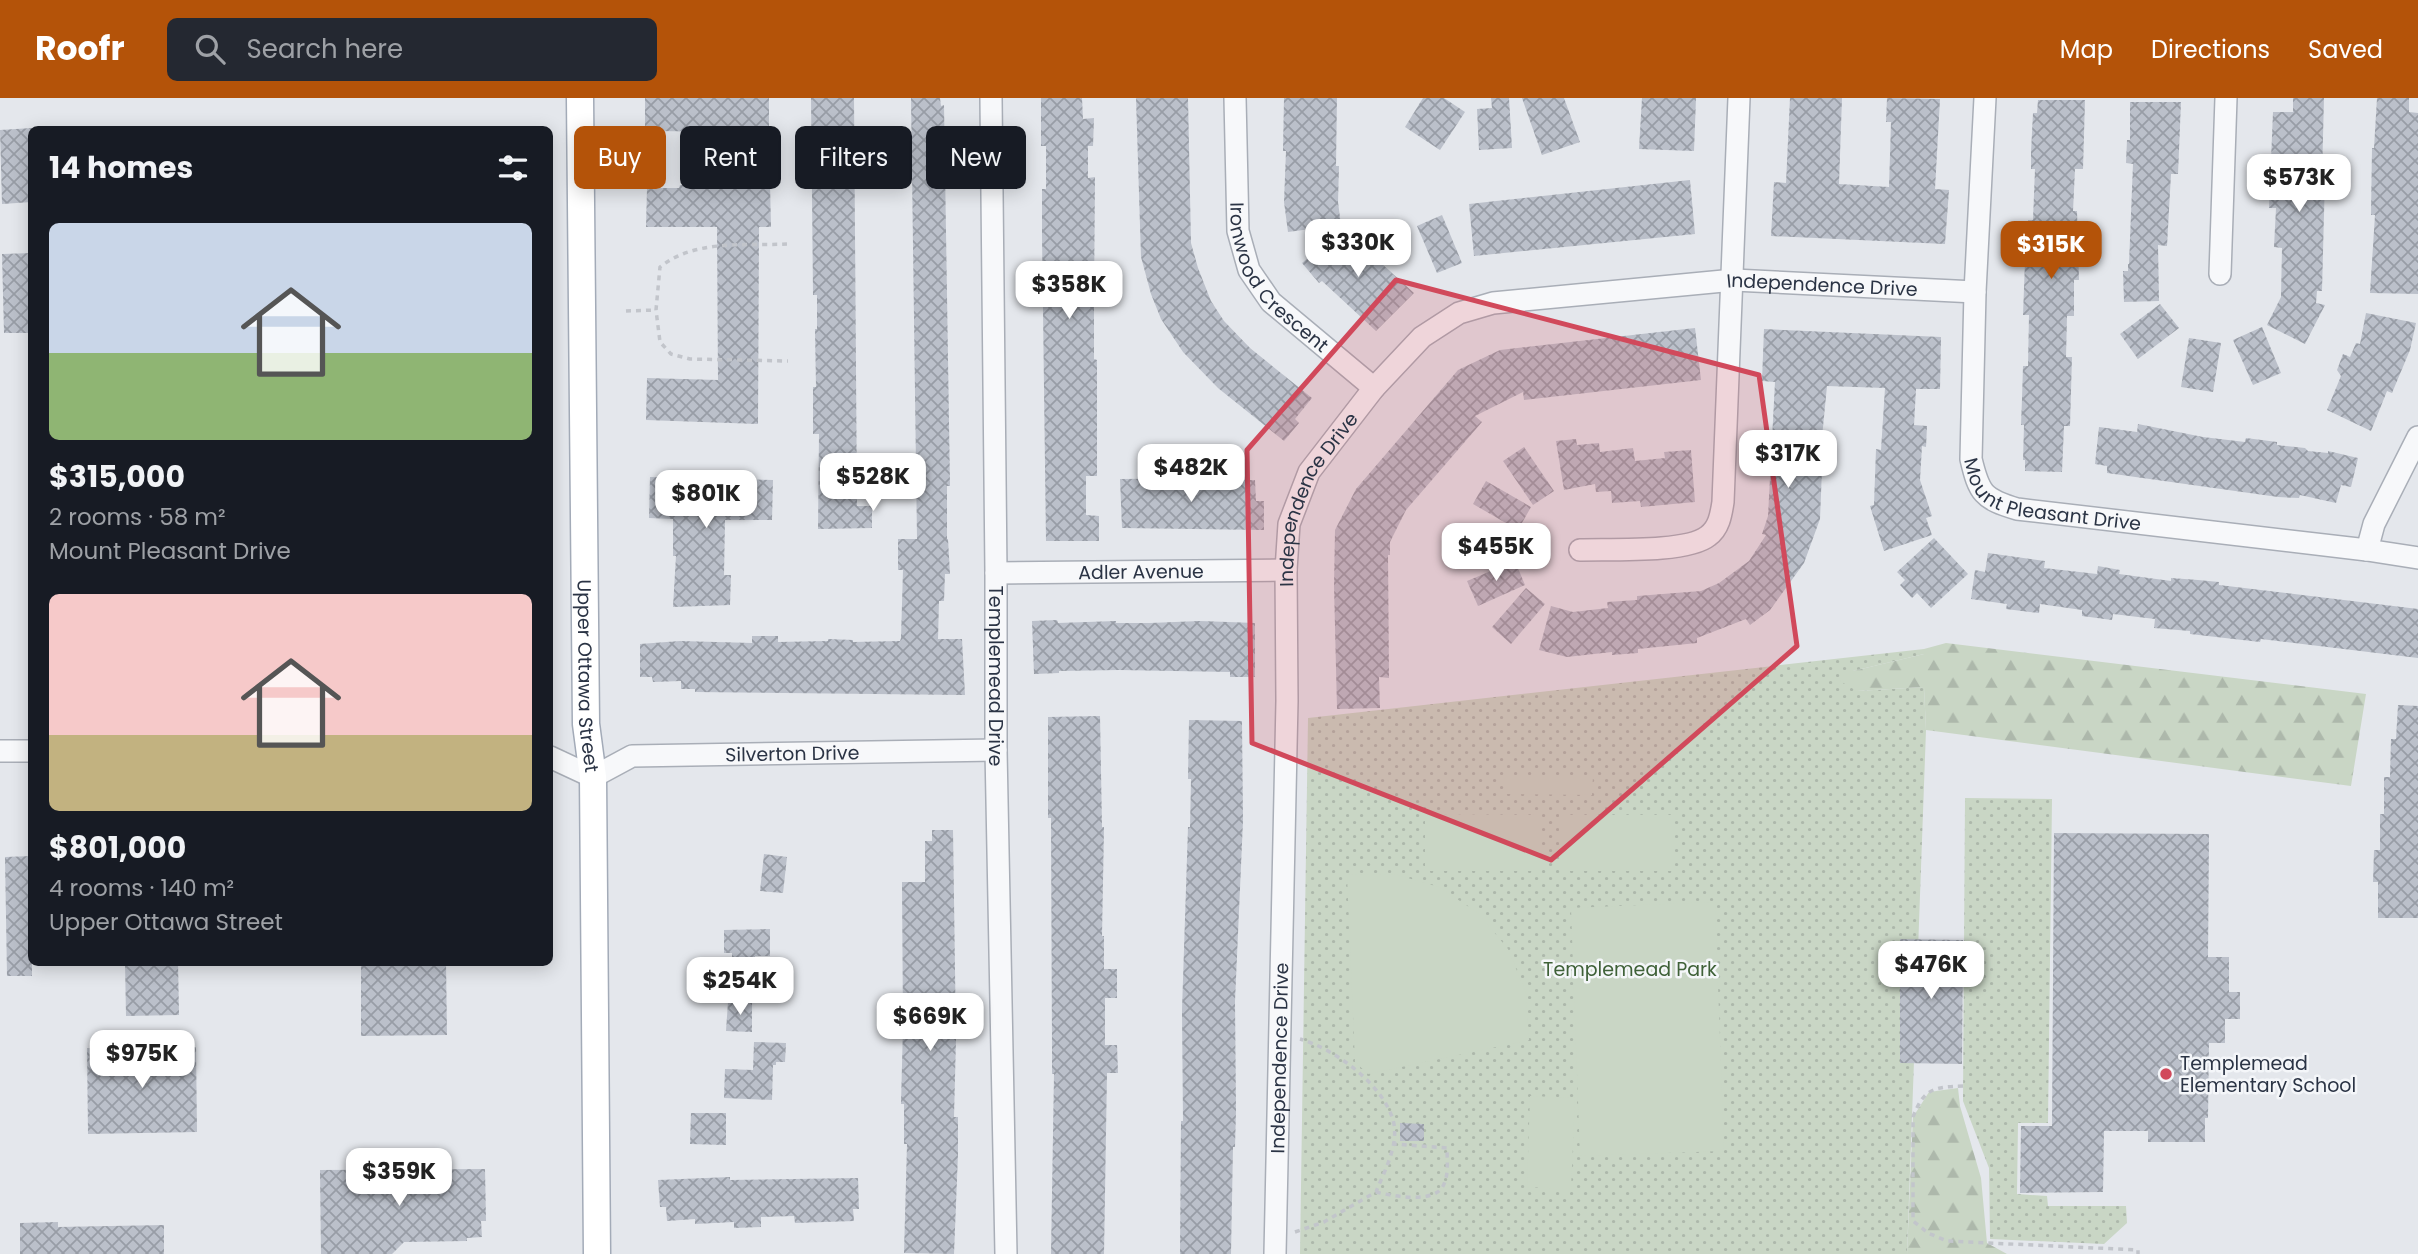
<!DOCTYPE html>
<meta charset="utf-8">
<style>
:root{--surface:#171b24;--page:#242831;--text:#f1f3f6;--muted:#9ea1a6;--accent:#b45309}
body{margin:0;font-family:Poppins,sans-serif;background:var(--page);color:var(--text);height:100vh;display:flex;flex-direction:column;font-size:26px;white-space:nowrap}
*{box-sizing:border-box;margin:0}
p{font-size:23px;color:var(--muted)}
.icon{flex:none;width:38px;height:38px;fill:none;stroke:currentColor;stroke-width:2;stroke-linecap:round;stroke-linejoin:round}
.map{position:relative;flex:1;overflow:hidden}
.details{position:absolute;left:28px;top:28px;width:525px;height:840px;display:flex;flex-direction:column;background:var(--surface);border-radius:10px;box-shadow:0 4px 18px #0003}
.details>*{flex:none}
.hud{position:absolute;left:574px;top:28px;width:665px;height:63px;display:flex;gap:14px}
.price{position:absolute;translate:-50% -60px;padding:0 16px;border-radius:14px;background:#fff;color:#222;font-size:23px;line-height:46px;filter:drop-shadow(0 2px 4px #0008)}
.price::after{content:'';position:absolute;left:50%;top:42px;width:21px;height:16px;margin-left:-10px;background:inherit;clip-path:polygon(0 0,100% 0,50% 100%)}
.price.on{background:var(--accent);color:#fff}
ul{padding:0;list-style:none}
li{display:grid;align-content:center;gap:14px;height:371px;padding:0 21px}
li span{display:grid;place-items:center;height:217px;border-radius:10px;color:#555}
li>.icon{margin-inline-start:auto}
span .icon{width:126px;height:126px;fill:#fffc;stroke-width:1}
li b{font-size:30px}
h2{display:flex;justify-content:space-between;align-items:center;height:84px;padding:0 21px;font-size:30px}
.pill{padding:0 24px;border-radius:10px;background:var(--surface);box-shadow:0 4px 18px #0003;font-size:24px;line-height:63px}
.pill.on{background:var(--accent);color:#fff}
header{display:flex;align-items:center;gap:42px;box-sizing:border-box;height:98px;padding:0 35px;background:var(--accent);color:#fff}
header strong{font-size:33px}
nav{display:flex;gap:38px;margin-inline-start:auto;font-size:24px}
.search{width:490px;height:63px;background:var(--page);display:flex;align-items:center;gap:18px;box-sizing:border-box;padding:0 24px;border-radius:10px;color:var(--muted);font-size:26px}
.map>svg:first-child{display:block}
.grass{fill:url(#grass-dots)}
.forest{fill:url(#forest-firs)}
.garden{fill:#c9d6c5}
.building{fill:url(#building-cross-hatch)}
.lines{fill:none;stroke-linecap:round;stroke-linejoin:round}
.minor-casing{stroke:#a9aeb7;stroke-width:24}
.major-casing{stroke:#a3abb8;stroke-width:29}
.path{stroke:#c2c5cb;stroke-width:3.5;stroke-dasharray:5 5;stroke-linecap:butt}
.minor{stroke:#f7f8fa;stroke-width:21}
.major{stroke:#fff;stroke-width:26}
.marked{fill:#d1495b;fill-opacity:0.2;stroke:#d1495b;stroke-width:5;stroke-linejoin:round}
.poi-dot{fill:#d1495b;stroke:#f4f6f9;stroke-width:2.5}
.labels{text-anchor:middle;dominant-baseline:central;stroke-width:5;stroke-linejoin:round;paint-order:stroke}
.street-label{font-size:19px;fill:#2b3445;stroke:#f4f6f9}
.park-label{font-size:19px;fill:#3f6138;stroke:#f4f6f9}
.poi-label{font-size:19px;fill:#2b3445;stroke:#f4f6f9;text-anchor:start}
</style>
<header>
<strong>Roofr</strong>
<div class="search"><svg class="icon" aria-label="search" viewBox="0 0 24 24"><circle cx="10" cy="10" r="6"/><path d="M15 15l6 6"/></svg>Search here</div>
<nav><a>Map</a><a>Directions</a><a>Saved</a></nav>
</header>
<div class="map">
<svg width="2418" height="1156" viewBox="0 0 2418 1156">
<defs>
<pattern id="grass-dots" width="8" height="8" patternUnits="userSpaceOnUse" patternTransform="scale(1.75)"><rect width="8" height="8" fill="#c9d6c5"/><path d="M2 2h.1M6 6h.1" fill="none" stroke="#adb8ab" stroke-width="1.8" stroke-linecap="round"/></pattern>
<pattern id="forest-firs" width="22" height="20" patternUnits="userSpaceOnUse" patternTransform="scale(1.75)"><rect width="22" height="20" fill="#c9d6c5"/><path d="M5 1l3.5 6h-7zM16 11l3.5 6h-7z" fill="#adb8ab"/></pattern>
<pattern id="building-cross-hatch" width="8" height="8" patternUnits="userSpaceOnUse" patternTransform="scale(1.75)"><rect width="8" height="8" fill="#bbc0ca"/><path d="M0 0l8 8M0 8l8-8" fill="none" stroke="#989da6"/></pattern>
</defs>
<rect width="100%" height="100%" fill="#e4e7ec"/>
<!-- grass -->
<g class="grass">
<path d="M1924 551V556L1853 573 1857 593 1924 589 1926 632 1907 1156H1300L1308 620Z"/>
<path d="M1965 700 2052 701 2048 1025H2018L2017 1096 2047 1098 2048 1108H2126L2127 1125 2104 1146 1990 1141 1989 1070 1963 1003Z"/>
</g>
<!-- forest -->
<g class="forest">
<path d="M1946 545 2366 596 2351 688 1926 632 1924 589 1857 593 1840 583V578L1853 573 1924 556V551Z"/>
<path d="M1958 990 1960 1008 1981 1080 1987 1145 2007 1156H1907L1913 1019 1929 994Z"/>
</g>
<!-- garden -->
<g class="garden">
<path d="M1504 677H1593L1592 697 1504 696Z"/>
<path d="M1425 716 1539 717V773H1425Z"/>
<rect x="1559" y="717" width="114" height="56"/>
<path d="M1394 776 1439 789 1478 815 1508 851 1526 895 1529 942 1368 976 1355 964 1347 777Z"/>
<path d="M1715 804 1724 1053 1580 1058 1571 810Z"/>
<path d="M1530 998 1575 1000 1571 1091 1527 1089Z"/>
</g>
<!-- building -->
<g class="building">
<path d="M645 0H769V34L645 33Z"/>
<path d="M811 0H854L857 408H872V430L818 431 819 336H813V289H816L815 231H817V197H813Z"/>
<path d="M911 0H940L941 8 944 7 950 388H947V441H948L950 476H945L944 503H939L938 541H962L965 597 695 594V591H681V583L653 584 652 579H640V546L680 543 752 545V538H778V544L828 543V541L853 542V544L900 543 901 540 903 472H898V441H917Z"/>
<path d="M1041 0H1082L1083 21 1094 20 1093 48H1088V80L1095 79 1094 200V261L1097 262V378H1086V417L1099 418V443H1046L1042 137V91H1046V48H1041Z"/>
<path d="M1136 0H1188L1191 145 1198 170 1211 203 1224 223 1250 250 1312 300 1295 321 1299 325 1284 343 1218 290 1183 254 1161 221 1151 196 1141 159Z"/>
<path d="M1284 0H1337L1336 68H1339L1338 104 1341 127 1288 134 1284 104 1286 53H1283Z"/>
<path d="M1423 0H1444L1465 14 1440 52 1405 29Z"/>
<path d="M1491 0H1509L1512 50 1479 52 1477 11 1492 10Z"/>
<path d="M1522 0H1564L1580 44 1542 57Z"/>
<path d="M1642 0H1696L1694 53 1639 51Z"/>
<path d="M1790 0H1842L1839 86 1889 89 1891 24H1886L1887 0 1940 1 1935 91 1949 92 1945 146 1771 138 1774 84 1786 85Z"/>
<path d="M2293 0H2324L2322 78H2325L2322 193H2317L2316 205 2325 207 2305 246 2267 227 2281 199 2282 150 2274 149 2276 110H2269L2273 14H2293Z"/>
<path d="M2377 0H2409V14L2418 15V196L2370 195 2375 117H2371L2372 50H2374Z"/>
<path d="M2038 2H2085L2083 71H2075L2073 113H2077L2079 182H2074V218H2067L2066 259H2072L2070 328H2064L2062 374 2025 373V362H2023L2024 327H2021L2022 301 2023 268H2028L2029 217H2023L2025 163 2028 164V122H2033L2035 71H2031V54L2033 15H2037Z"/>
<path d="M2130 4H2181L2178 76H2171L2167 148 2158 147 2159 203 2124 204 2123 173H2128V166H2129L2133 66 2126 65 2127 42H2130Z"/>
<path d="M32 30V104L2 106 0 32Z"/>
<path d="M1690 82 1695 136 1474 158 1469 106Z"/>
<path d="M713 85H770L771 129H759L758 326 646 322 647 280 718 282 717 129H646L647 90H679L680 87H713Z"/>
<path d="M1442 117 1462 165 1437 175 1417 128Z"/>
<path d="M1343 130 1368 159 1371 156 1414 195 1376 233 1322 183 1319 185 1302 165Z"/>
<path d="M32 155V235H4L2 156Z"/>
<path d="M2160 206 2179 230 2138 261 2120 236Z"/>
<path d="M2366 215 2416 225 2410 252 2392 295 2387 293 2371 333 2327 312 2341 278 2337 272 2343 256 2350 259 2356 245 2360 246Z"/>
<path d="M2262 229 2281 275 2253 287 2233 242Z"/>
<path d="M1695 230 1701 282 1524 302 1523 294 1475 318 1482 324 1406 412 1390 444V457H1388L1389 580 1379 579 1380 610 1337 611 1334 488 1335 432 1356 391 1458 272 1500 252Z"/>
<path d="M1764 231 1941 239 1940 291H1916L1914 327 1927 328 1926 349 1922 348 1920 382 1932 418 1926 420 1932 437 1884 453 1870 408 1874 407 1876 351 1881 352 1885 290 1827 288 1819 370 1822 371 1820 421 1804 465 1770 512 1750 527 1746 521 1697 540V545L1638 551V555L1612 557V554L1567 559 1539 552 1551 508 1573 514 1608 510 1607 504 1637 502V498L1701 493 1719 485 1749 463 1766 437 1762 436 1768 418 1775 284 1762 283Z"/>
<path d="M2189 240 2221 245 2213 294 2181 289Z"/>
<path d="M2138 326 2203 339 2245 344 2246 340 2277 344V347L2305 350 2308 353 2328 355V353L2358 360 2351 389 2341 387 2336 405 2300 397 2299 400 2278 399 2107 375V368L2095 366 2099 329 2137 334Z"/>
<path d="M1576 341 1577 347 1599 345 1600 354 1633 350 1635 363 1665 360 1664 354 1691 352 1695 404 1641 409 1640 403 1612 405 1611 393 1596 394 1595 386 1564 392 1556 343Z"/>
<path d="M1524 349 1554 393 1533 407 1503 363Z"/>
<path d="M650 379 773 382 772 422H725L724 477H731L730 507 673 509 676 458H673V421L649 420Z"/>
<path d="M1229 380V382H1255L1256 403H1264V432L1122 430 1120 381Z"/>
<path d="M1486 383 1531 409 1518 432 1473 406Z"/>
<path d="M1469 431 1518 434 1517 453 1468 451Z"/>
<path d="M1934 440 1968 476 1931 510 1917 495 1912 500 1900 487 1905 482 1897 474Z"/>
<path d="M1988 455 2045 463 2044 470 2097 476 2098 468 2120 472 2119 476 2171 483V480L2198 482 2219 484V487L2418 511V560L2261 541 2260 544 2190 536V533L2154 530 2155 521 2113 516 2112 522 2082 518V512L2040 506 2039 515 2006 511 2007 506 1971 501 1975 472 1985 474Z"/>
<path d="M1515 463 1525 487 1478 508 1467 483Z"/>
<path d="M1526 490 1545 506 1511 546 1492 529Z"/>
<path d="M1057 522 1058 525 1116 523V525H1150L1200 523 1255 525V579H1230V574L1119 572 1059 573V575L1034 576 1032 523Z"/>
<path d="M2398 607 2418 608V820H2378V784H2373L2374 752H2380V716H2384V679H2390L2391 641H2396Z"/>
<path d="M1100 618 1102 729H1104L1102 838H1104V871H1117V900H1105V947H1117L1118 975H1107L1104 1156H1051L1054 976H1052V949L1051 720H1048V619Z"/>
<path d="M1189 622 1242 623 1243 723 1235 903 1236 1013 1235 1049H1233L1231 1156H1180L1181 1023H1183L1182 912 1188 729H1190L1191 681H1188Z"/>
<path d="M932 732H953L956 941 954 1019H958V1056L954 1156 904 1155 907 1046H904V1006H901L903 928 902 784H925V743H932Z"/>
<path d="M2054 735 2209 736 2208 859H2229V894H2240V921H2225V945H2209L2208 1020H2205V1044H2148V1033H2104L2103 1094 2020 1095 2021 1028H2052Z"/>
<path d="M764 756 787 759 783 795 760 793Z"/>
<path d="M32 758V878H7L5 759Z"/>
<path d="M770 831V858H755V871H732V855H724V832Z"/>
<path d="M1900 841 1963 842 1962 966 1900 965Z"/>
<path d="M125 864H178L179 917 126 918Z"/>
<path d="M361 864H446L447 937 361 938Z"/>
<path d="M728 904H752V934L726 933Z"/>
<path d="M754 944 786 945 785 964H776V967H773L772 1002 724 1000 725 971 753 972Z"/>
<path d="M196 949 197 1034 88 1036 87 950Z"/>
<path d="M691 1015H726V1047L690 1046Z"/>
<path d="M1400 1025 1424 1026V1043H1400Z"/>
<path d="M485 1071 486 1123H481L482 1139 467 1140V1143L404 1144 392 1156H321L320 1072Z"/>
<path d="M730 1079V1082L858 1080 859 1111H853L854 1123 795 1125 794 1118 761 1119V1129L734 1130V1124L695 1126V1121L667 1123 666 1109H660L658 1082Z"/>
<path d="M58 1124V1129L164 1127V1156H20V1125Z"/>
</g>
<g class="lines">
<!-- minor casing -->
<g class="minor-casing">
<g id="minor">
<path id="s1" d="M991 0 996 475V652L1006 1156"/>
<path id="s2" d="M1235 0 1238 133 1249 172 1271 204 1374 290"/>
<path id="s3" d="M1985 0 1975 194 1971 361C1979 395 1983 401 2017 411L2367 452 2418 460"/>
<path d="M2220 176 2226 0"/>
<path d="M1580 452C1609 451 1687 455 1708 438 1719 430 1721 417 1723 404L1739 0"/>
<path d="M2367 452 2374 426 2418 339"/>
<path id="s4" d="M996 475 1286 472"/>
<path d="M0 653H32"/>
<path id="s5" d="M550 659 593 679 632 658 996 652"/>
<path id="s6" d="M1275 1156 1287 603 1286 472 1289 426 1309 374 1374 290 1422 239 1459 215 1493 205 1734 182 1975 194"/>
</g>
</g>
<!-- major casing -->
<g class="major-casing">
<g id="major">
<path id="s7" d="M580 0 586 626 593 679 597 1156"/>
</g>
</g>
<!-- path -->
<g class="path">
<path d="M787 146C745 148 695 141 660 169L656 212 660 244 671 256 690 261 788 263"/>
<path d="M626 213 655 212"/>
<path d="M1963 988C1934 989 1924 990 1913 1019V1123L1928 1135 1947 1143 2138 1152V1156"/>
<path d="M1376 1094C1392 1098 1434 1106 1443 1088 1449 1078 1447 1061 1447 1050L1394 1046"/>
<path d="M1295 1134 1324 1124 1376 1094C1384 1074 1398 1049 1394 1026 1386 988 1335 951 1300 941"/>
</g>
<!-- minor -->
<use href="#minor" class="minor"/>
<!-- major -->
<use href="#major" class="major"/>
</g>
<!-- marked area -->
<path class="marked" d="M1396 182 1759 277 1797 548 1551 762 1252 645 1247 352Z"/>
<!-- markers -->
<circle class="poi-dot" cx="2166" cy="976" r="7"/>
<g class="labels">
<!-- street labels -->
<g class="street-label">
<text stroke="none"><textPath href="#s2" startOffset="194">Ironwood Crescent</textPath></text>
<text stroke="none"><textPath href="#s6" startOffset="1372">Independence Drive</textPath></text>
<text stroke="none"><textPath href="#s3" startOffset="460">Mount Pleasant Drive</textPath></text>
<text stroke="none"><textPath href="#s6" startOffset="763">Independence Drive</textPath></text>
<text stroke="none"><textPath href="#s4" startOffset="145">Adler Avenue</textPath></text>
<text stroke="none"><textPath href="#s7" startOffset="578">Upper Ottawa Street</textPath></text>
<text stroke="none"><textPath href="#s1" startOffset="578">Templemead Drive</textPath></text>
<text stroke="none"><textPath href="#s5" startOffset="252">Silverton Drive</textPath></text>
<text stroke="none"><textPath href="#s6" startOffset="196">Independence Drive</textPath></text>
</g>
<!-- park labels -->
<g class="park-label">
<text x="1630" y="871">Templemead Park</text>
</g>
<!-- poi labels -->
<g class="poi-label">
<text x="2180" y="965">Templemead<tspan x="2180" dy="22">Elementary School</tspan></text>
</g>
</g>
</svg>
<b class="price" style="left:2299px;top:116px">$573K</b>
<b class="price" style="left:1358px;top:181px">$330K</b>
<b class="price on" style="left:2051px;top:183px">$315K</b>
<b class="price" style="left:1069px;top:223px">$358K</b>
<b class="price" style="left:1788px;top:392px">$317K</b>
<b class="price" style="left:1191px;top:406px">$482K</b>
<b class="price" style="left:873px;top:415px">$528K</b>
<b class="price" style="left:706px;top:432px">$801K</b>
<b class="price" style="left:1496px;top:485px">$455K</b>
<b class="price" style="left:1931px;top:903px">$476K</b>
<b class="price" style="left:740px;top:919px">$254K</b>
<b class="price" style="left:930px;top:955px">$669K</b>
<b class="price" style="left:142px;top:992px">$975K</b>
<b class="price" style="left:399px;top:1110px">$359K</b>
<div class="hud">
<a class="pill on">Buy</a>
<a class="pill">Rent</a>
<a class="pill">Filters</a>
<a class="pill">New</a>
</div>
<section class="details">
<h2>14 homes<svg class="icon" aria-label="filters" viewBox="0 0 24 24"><path d="M4 7h16M4 17h16"/><circle cx="9" cy="7" r="2"/><circle cx="15" cy="17" r="2"/></svg></h2>
<ul>
<li><span style="background:linear-gradient(#c9d6e8 60%,#8fb573 0)"><svg class="icon" aria-label="home" viewBox="0 0 24 24"><path d="M3 11l9-7 9 7M6 9v11h12V9"/></svg></span><div><b>$315,000</b><p>2 rooms · 58 m²</p><p>Mount Pleasant Drive</p></div></li>
<li><span style="background:linear-gradient(#f6c9c9 65%,#c2b280 0)"><svg class="icon" aria-label="home" viewBox="0 0 24 24"><path d="M3 11l9-7 9 7M6 9v11h12V9"/></svg></span><div><b>$801,000</b><p>4 rooms · 140 m²</p><p>Upper Ottawa Street</p></div></li>
</ul>
</section>
</div>
